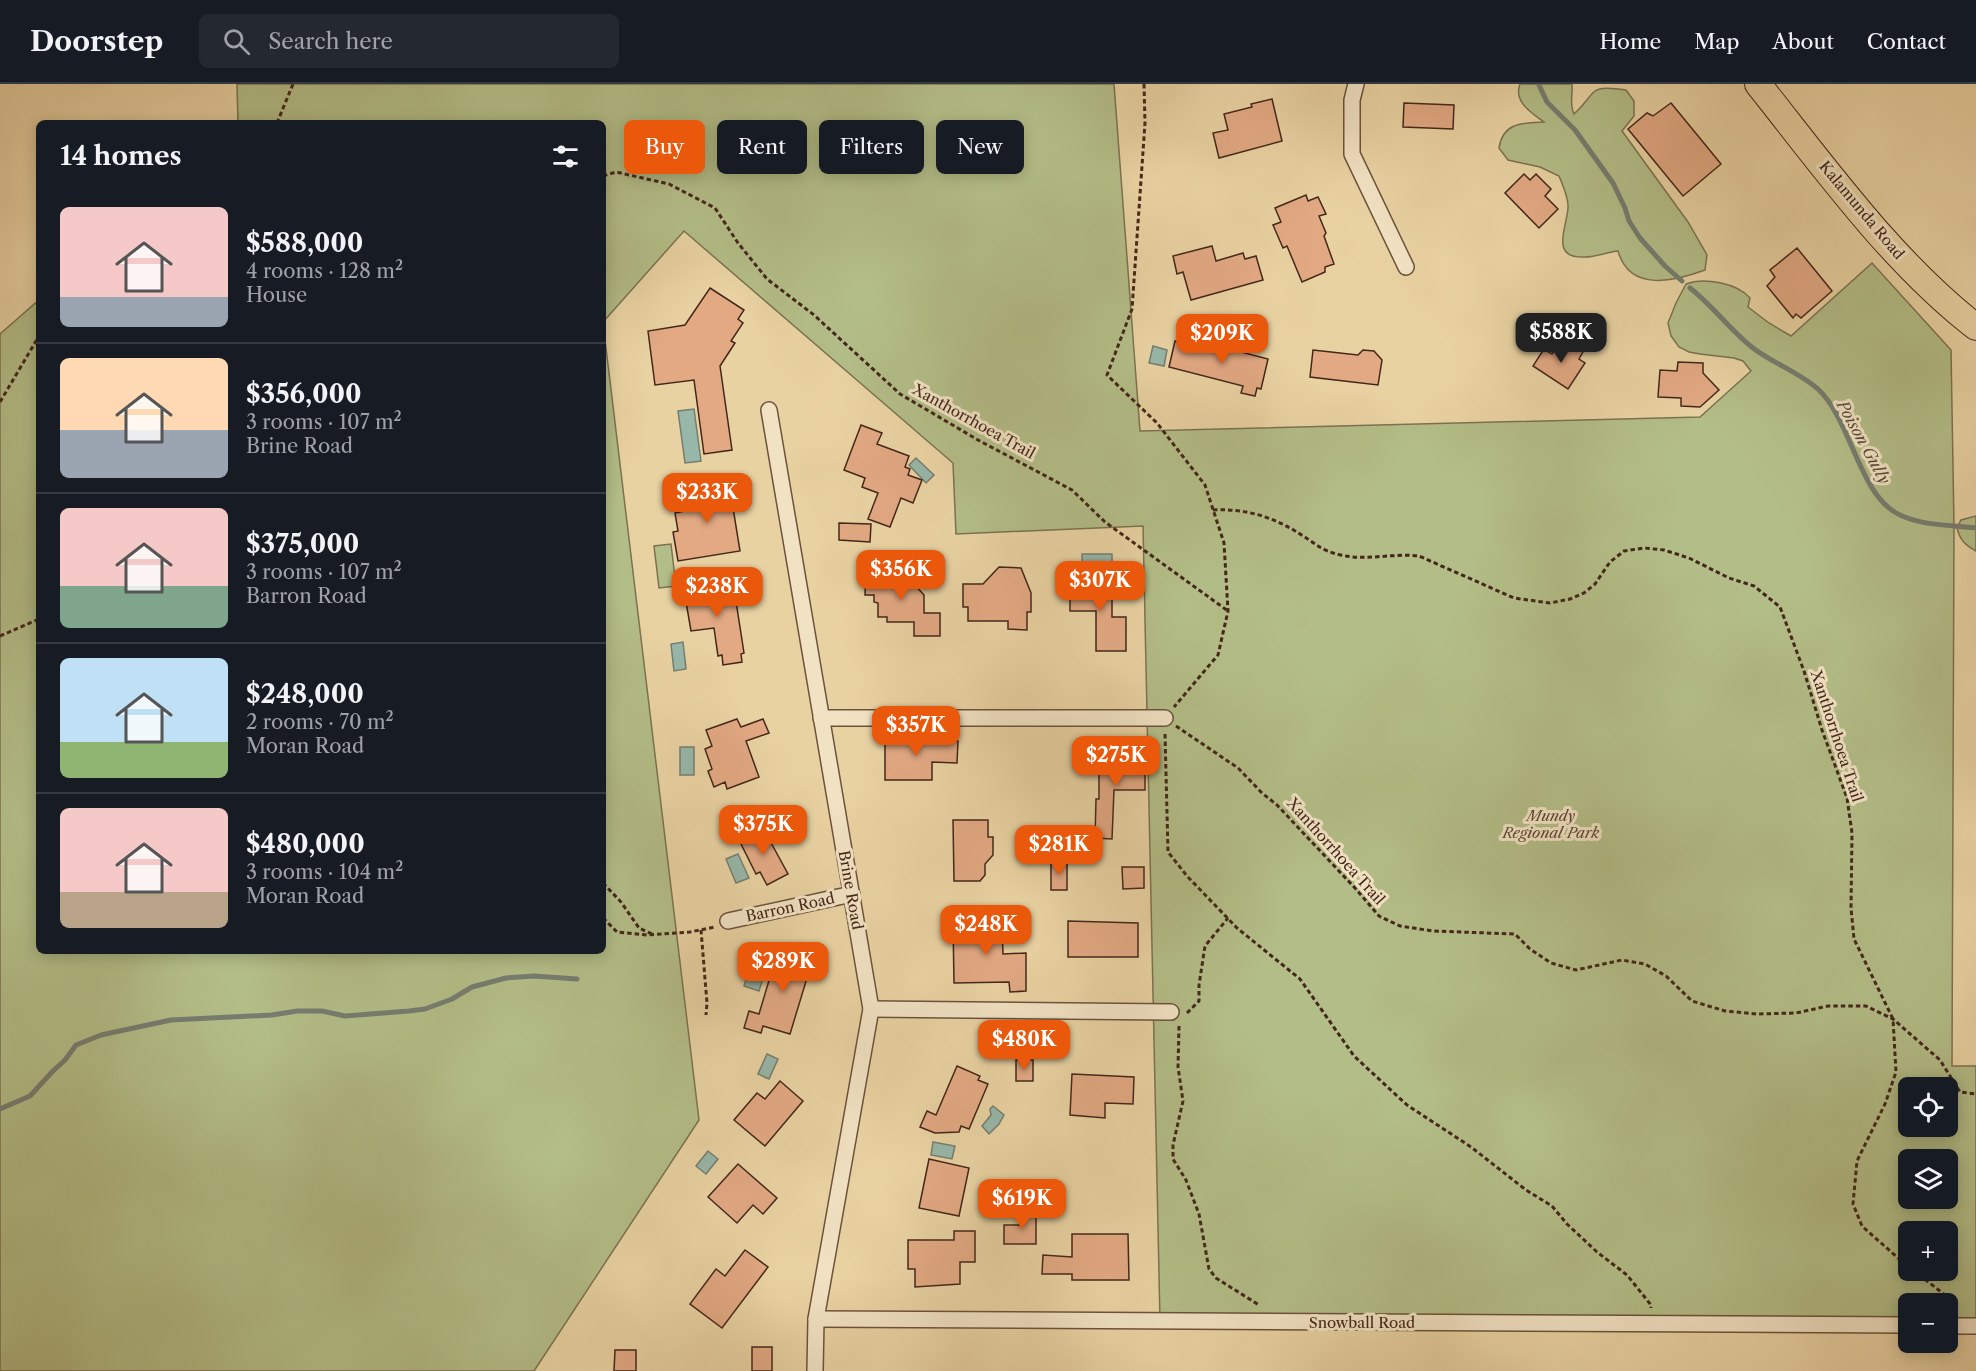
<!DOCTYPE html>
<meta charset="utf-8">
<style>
:root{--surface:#171b24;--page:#242831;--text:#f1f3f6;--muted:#9ea1a6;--line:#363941;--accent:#ea580c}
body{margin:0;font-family:"Libre Caslon Text",serif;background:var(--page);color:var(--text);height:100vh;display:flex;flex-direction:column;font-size:22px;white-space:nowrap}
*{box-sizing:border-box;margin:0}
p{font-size:20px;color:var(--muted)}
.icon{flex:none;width:33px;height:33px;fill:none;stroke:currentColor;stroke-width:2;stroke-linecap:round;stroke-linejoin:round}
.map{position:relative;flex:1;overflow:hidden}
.sheet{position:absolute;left:36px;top:36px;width:570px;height:834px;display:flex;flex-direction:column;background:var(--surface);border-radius:9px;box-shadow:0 3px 15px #0003}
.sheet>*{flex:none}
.top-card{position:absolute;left:624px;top:36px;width:570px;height:54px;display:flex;gap:12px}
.tools{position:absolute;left:1898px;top:993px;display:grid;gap:12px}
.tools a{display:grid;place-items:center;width:60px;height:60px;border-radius:9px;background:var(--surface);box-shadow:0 3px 15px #0003;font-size:30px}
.price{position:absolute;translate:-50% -51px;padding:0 14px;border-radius:12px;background:var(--accent);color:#fff;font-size:20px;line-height:39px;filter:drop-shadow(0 2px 3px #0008)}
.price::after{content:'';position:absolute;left:50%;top:36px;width:18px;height:14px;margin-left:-9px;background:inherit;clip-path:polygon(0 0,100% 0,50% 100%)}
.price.selected{background:#222;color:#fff}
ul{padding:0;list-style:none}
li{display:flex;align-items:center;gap:18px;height:150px;padding:0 24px}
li+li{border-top:2px solid var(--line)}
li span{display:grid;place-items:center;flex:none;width:168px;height:120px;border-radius:9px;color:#555}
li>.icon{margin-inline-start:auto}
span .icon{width:72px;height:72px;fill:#fffc;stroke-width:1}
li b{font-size:26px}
h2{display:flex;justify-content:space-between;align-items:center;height:72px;padding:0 24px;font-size:26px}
.tag{padding:0 21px;border-radius:9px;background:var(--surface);box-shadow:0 3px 15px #0003;font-size:21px;line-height:54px}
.tag.selected{background:var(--accent);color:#fff}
header{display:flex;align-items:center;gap:36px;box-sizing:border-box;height:84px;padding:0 30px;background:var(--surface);border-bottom:2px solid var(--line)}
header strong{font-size:28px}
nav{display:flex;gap:33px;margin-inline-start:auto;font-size:21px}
.search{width:420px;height:54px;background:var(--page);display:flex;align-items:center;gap:15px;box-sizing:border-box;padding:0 21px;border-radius:9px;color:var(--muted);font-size:22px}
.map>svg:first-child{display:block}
.green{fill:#b3bd87;stroke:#7c7251;stroke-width:1.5;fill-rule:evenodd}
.water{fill:#97b7a9;stroke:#767d70;stroke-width:1.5}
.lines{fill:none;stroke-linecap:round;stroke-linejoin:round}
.stream{stroke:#767d70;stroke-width:5}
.building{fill:#e2a983;stroke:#44271b;stroke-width:1.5}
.minor-casing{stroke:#6d523d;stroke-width:18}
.primary-casing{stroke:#44271b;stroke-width:28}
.path{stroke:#44271b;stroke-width:3;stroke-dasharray:4.5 3;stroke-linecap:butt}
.minor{stroke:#f1e2c3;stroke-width:15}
.primary{stroke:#e9d2a2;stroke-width:26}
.labels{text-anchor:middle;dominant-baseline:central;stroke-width:6;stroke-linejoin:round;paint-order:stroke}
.street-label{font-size:15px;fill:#44271b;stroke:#f1e2c3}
.park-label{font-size:15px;font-style:italic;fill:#5a4531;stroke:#f1e2c3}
.water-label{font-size:16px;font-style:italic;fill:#594b3e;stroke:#f1e2c3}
</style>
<header>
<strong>Doorstep</strong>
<div class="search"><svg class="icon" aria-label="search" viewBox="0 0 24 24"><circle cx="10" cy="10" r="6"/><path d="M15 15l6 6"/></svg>Search here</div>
<nav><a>Home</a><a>Map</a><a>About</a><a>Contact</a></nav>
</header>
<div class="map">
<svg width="1976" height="1287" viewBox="0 0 1976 1287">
<rect width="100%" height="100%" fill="#e9d2a2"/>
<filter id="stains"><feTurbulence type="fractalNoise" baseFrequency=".00333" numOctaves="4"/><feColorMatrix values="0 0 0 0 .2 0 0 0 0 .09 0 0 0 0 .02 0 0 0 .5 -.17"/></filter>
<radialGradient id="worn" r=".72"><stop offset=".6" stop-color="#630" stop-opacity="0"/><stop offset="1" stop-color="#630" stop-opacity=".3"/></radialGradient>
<!-- green -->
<g class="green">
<path d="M237 0H1114L1140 347 1700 333 1751 287 1743 277 1734 274 1700 270 1689 268 1679 263 1671 252 1668 239 1676 219 1686 200C1704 193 1737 199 1750 214L1748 223 1769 239 1791 252 1872 179 1951 266 1954 441 1952 982H1976V1242H1947V1220H1908V1241L1160 1237 1143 442 956 450 953 379 684 147 603 238V39H238ZM1908 1004H1947V1042H1908ZM1908 1076H1947V1114H1908ZM1908 1148H1947V1186H1908Z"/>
<path d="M1520 0H1572C1573 11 1569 20 1574 30 1598 8 1587 0 1626 6L1634 17V32L1622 47 1688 138 1707 171 1705 186C1675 197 1630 209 1618 167 1607 168 1596 173 1585 173 1549 175 1567 143 1568 124 1569 114 1563 102 1559 92L1540 83 1508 76 1499 64C1503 38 1523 39 1544 38 1532 29 1513 18 1520 0Z"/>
<path d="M39 216V867H603V239L699 1036 534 1287H0V250Z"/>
<path d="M1976 432V467C1965 461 1960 456 1957 444L1961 436Z"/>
<path d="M671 460 676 502 659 504 654 462Z"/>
</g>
<!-- water -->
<g class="water">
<path d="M1153 262 1167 266 1164 282 1149 279Z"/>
<path d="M694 325 701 377 685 379 678 327Z"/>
<path d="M916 374 934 391 926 399 909 381Z"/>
<rect x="1082" y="470" width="30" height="17"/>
<path d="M683 558 686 585 674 587 671 560Z"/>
<rect x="680" y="663" width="14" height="28"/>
<path d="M738 770 749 794 736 799 726 775Z"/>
<path d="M751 879 766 884 759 907 744 902Z"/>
<path d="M767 970 778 975 769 995 758 990Z"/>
<path d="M993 1022 1004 1031 999 1040 989 1050 982 1042 991 1031 990 1025Z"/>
<path d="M933 1058 955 1062 952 1075 931 1071Z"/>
<path d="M708 1067 718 1075 706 1090 696 1082Z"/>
</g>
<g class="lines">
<!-- stream -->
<g class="stream">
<path d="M1539 1 1547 18 1575 46 1613 99 1625 124 1629 137 1640 154 1665 182 1682 197"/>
<path d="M1690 204C1713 222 1730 246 1753 264 1774 280 1799 288 1819 306 1852 338 1859 412 1900 431 1923 442 1951 441 1976 444"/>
<path d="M0 1025 30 1012 52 988 65 976 76 961 101 951 171 936 272 931 297 927H322L345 932 409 927 425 925 452 915 472 903 506 894 534 892 577 895"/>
</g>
</g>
<!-- building -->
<g class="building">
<path d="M1272 15 1282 57 1219 74 1213 49 1228 46 1224 30 1252 23 1251 20Z"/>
<path d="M1404 19 1454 21 1453 45 1403 43Z"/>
<path d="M1671 19 1721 80 1683 112 1628 45 1647 29 1653 32Z"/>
<path d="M1524 90 1530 96 1536 90 1551 105 1545 112 1558 125 1539 144 1505 109Z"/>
<path d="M1306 111 1308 117 1318 113 1326 130 1319 132 1326 149 1324 152 1334 180 1325 183V188L1302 198 1287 162 1283 164 1273 141 1281 138 1275 124Z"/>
<path d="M1212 162 1216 177 1243 169 1245 175 1256 172 1263 196 1191 216 1183 188 1177 190 1173 172Z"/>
<path d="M1797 164 1832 207 1801 234 1796 230 1793 234 1767 202 1775 193 1770 186Z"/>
<path d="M710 204 744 226 738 235 743 239 731 257 735 259 720 282 732 366 704 370 694 296 655 301 648 247 685 241Z"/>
<path d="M1227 254 1243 258 1241 268 1268 275 1261 305 1257 304 1255 312 1241 309 1243 302 1169 283 1175 257 1223 269Z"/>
<path d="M1567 257 1583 268 1579 275 1585 279 1568 305 1533 282 1544 265 1552 270 1557 262 1561 266Z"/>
<path d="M1313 266 1358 271 1363 266 1374 267 1382 276 1378 301 1310 293Z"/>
<path d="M1678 278 1703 279V289L1719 306 1700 323 1681 322V314L1658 313 1660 286 1677 287Z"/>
<path d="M861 341 882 349 877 360 909 372 905 383 910 385 908 391 922 396 913 419 901 414 890 443 868 435 878 409 862 403 865 394 844 386Z"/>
<path d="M729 399 740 467 678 477 673 448 678 447 675 429 685 427 684 422 691 421 688 406Z"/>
<path d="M839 439 871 440 870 458 839 456Z"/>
<path d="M999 483 1021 484 1031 509V528H1027V546L1008 545V537H968V523H963V500H983Z"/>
<path d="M866 484 903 485V497L912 498 924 511V529H940V552H914V538H887V533H878V519L874 518V511H865Z"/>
<path d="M1070 494H1106V498H1112V533H1126V567H1096V527H1070Z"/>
<path d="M733 498 744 569 741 570 742 578 723 581 722 571 718 572 714 544 691 547 684 506Z"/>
<path d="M737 635 741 643 763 635 769 649 746 657 759 693 727 705 725 698 714 703 708 687 712 685 705 665 712 662 706 646Z"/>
<path d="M885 652H932V656L958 657 957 679 932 678V696H885Z"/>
<path d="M1099 672H1145V706H1114L1112 755 1095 754 1096 715H1099Z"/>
<path d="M953 736H988V753H993V771L985 780V791L980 797H954Z"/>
<path d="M763 744 788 790 767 801 760 788 756 790 739 756Z"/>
<rect x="1051" y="777" width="16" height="29"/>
<path d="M1122 783H1144V804L1123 805Z"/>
<path d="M1068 837 1138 839V873H1068Z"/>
<path d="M953 838H1002L1003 870 1026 869V907L1010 908 1009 898 954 899Z"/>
<path d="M785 862 814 871 790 950 763 942 761 949 744 944 749 927 759 930 773 883 778 884Z"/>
<rect x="1016" y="976" width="17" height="21"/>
<path d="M957 982 980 992 978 996 988 1000 969 1045 961 1042 959 1048 935 1049 920 1043 927 1027 936 1031Z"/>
<path d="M1072 990 1134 993 1133 1020 1105 1019V1034L1070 1031Z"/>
<path d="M780 997 803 1017 765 1062 734 1036 757 1009 765 1015Z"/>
<path d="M929 1075 969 1084 959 1132 919 1124Z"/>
<path d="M738 1080 777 1114 763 1130 753 1121 737 1139 708 1113Z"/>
<path d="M1021 1126 1036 1127V1160H1004V1141H1021Z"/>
<path d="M954 1147H975V1178H960V1200L915 1203V1185H908V1156H954Z"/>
<path d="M1072 1150H1128L1129 1196H1072V1190H1042L1043 1171 1072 1173Z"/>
<path d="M745 1166 768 1183 722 1244 690 1220 716 1185 725 1192Z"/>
<rect x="752" y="1263" width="20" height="24"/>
<path d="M615 1266H636V1287H614Z"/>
</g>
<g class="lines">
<!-- minor casing -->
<g class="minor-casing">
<g id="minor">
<path d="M1356 0 1352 16V70L1406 183"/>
<path d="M769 326 871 925 816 1235 815 1287"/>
<path d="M821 634H1165"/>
<path d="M728 837 852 810"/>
<path d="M871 925 1171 928"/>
<path d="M816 1235 1908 1241"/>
<path d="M1947 1242H1976"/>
</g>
</g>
<!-- primary casing -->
<g class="primary-casing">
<path id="primary" d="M1758 0C1824 83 1892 178 1976 243"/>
</g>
<!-- path -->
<g class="path">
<path d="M1144 0 1145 39 1132 225 1107 291 1157 339 1205 401 1224 459 1228 527 1218 571 1174 623"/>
<path d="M277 39 293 0"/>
<path d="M603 92 616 88 669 100 715 124 738 159 767 195 814 231 900 310 978 356 1072 406 1105 438 1228 527"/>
<path d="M0 318 39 252"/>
<path d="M1213 426C1244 424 1274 433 1300 450 1316 460 1322 467 1341 471 1365 477 1393 469 1419 472L1514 514 1550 519 1570 515 1584 509 1595 500 1610 478 1624 467 1644 464 1664 466 1689 474 1729 494 1754 502 1780 523 1804 587 1822 646 1847 714 1852 749 1851 824 1854 855 1893 935 1896 988 1885 1020 1857 1077 1853 1120 1862 1142 1908 1183"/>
<path d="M0 552 39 535"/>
<path d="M1176 642 1238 684 1262 709 1277 721 1355 804 1379 832 1400 842 1433 847 1515 850 1530 865 1551 879 1576 886 1622 876 1645 880 1666 892 1692 917 1725 927 1757 930 1796 929 1828 922H1866L1893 935 1940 976 1960 1008 1976 1010"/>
<path d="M1165 650 1168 768 1187 792 1237 844 1300 895 1354 972 1407 1021 1471 1063 1526 1106 1552 1122 1567 1140 1597 1168 1627 1191 1651 1221V1224"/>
<path d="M603 799 621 818 639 844 652 850"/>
<path d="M603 834 617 848 647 851 690 848 715 843"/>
<path d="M701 846 707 919 706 931"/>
<path d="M1187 929 1199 917V901L1205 862 1228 834"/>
<path d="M1179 942 1178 983 1183 1017 1173 1061V1075L1186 1096 1199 1130 1209 1185 1216 1194 1259 1221"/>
<path d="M1913 1186 1954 1218V1227"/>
</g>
<!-- minor -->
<use href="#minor" class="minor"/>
<!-- primary -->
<use href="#primary" class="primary"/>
</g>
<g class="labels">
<!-- street labels -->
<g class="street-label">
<text transform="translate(1862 126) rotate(50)">Kalamunda Road</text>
<text transform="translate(974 337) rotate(29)">Xanthorrhoea Trail</text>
<text transform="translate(1837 652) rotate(72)">Xanthorrhoea Trail</text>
<text transform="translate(1336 767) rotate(48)">Xanthorrhoea Trail</text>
<text transform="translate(851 806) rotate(80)">Brine Road</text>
<text transform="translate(790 823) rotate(-12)">Barron Road</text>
<text x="1362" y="1238">Snowball Road</text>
</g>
<!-- park labels -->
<g class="park-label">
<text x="1551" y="731">Mundy<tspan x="1551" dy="17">Regional Park</tspan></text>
</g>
<!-- water labels -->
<g class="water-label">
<text transform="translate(1864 358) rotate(61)">Poison Gully</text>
</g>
</g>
<rect width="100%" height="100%" filter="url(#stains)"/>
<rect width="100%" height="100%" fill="url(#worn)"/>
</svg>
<div class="tools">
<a><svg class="icon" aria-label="locate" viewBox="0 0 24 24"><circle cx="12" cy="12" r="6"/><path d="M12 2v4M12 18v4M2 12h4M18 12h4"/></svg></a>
<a><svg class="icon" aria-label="layers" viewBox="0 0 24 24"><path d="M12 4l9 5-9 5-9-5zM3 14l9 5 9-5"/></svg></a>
<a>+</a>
<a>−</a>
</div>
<b class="price selected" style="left:1561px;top:280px">$588K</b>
<b class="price" style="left:1222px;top:281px">$209K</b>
<b class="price" style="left:707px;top:440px">$233K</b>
<b class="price" style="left:901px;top:517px">$356K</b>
<b class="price" style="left:1100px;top:528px">$307K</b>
<b class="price" style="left:717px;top:534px">$238K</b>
<b class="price" style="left:916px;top:673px">$357K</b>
<b class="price" style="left:1116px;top:703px">$275K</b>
<b class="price" style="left:763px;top:772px">$375K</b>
<b class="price" style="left:1059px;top:792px">$281K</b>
<b class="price" style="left:986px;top:872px">$248K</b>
<b class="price" style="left:783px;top:909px">$289K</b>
<b class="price" style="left:1024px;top:987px">$480K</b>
<b class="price" style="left:1022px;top:1146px">$619K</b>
<div class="top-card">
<a class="tag selected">Buy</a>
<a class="tag">Rent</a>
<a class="tag">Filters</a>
<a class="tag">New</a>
</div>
<section class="sheet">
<h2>14 homes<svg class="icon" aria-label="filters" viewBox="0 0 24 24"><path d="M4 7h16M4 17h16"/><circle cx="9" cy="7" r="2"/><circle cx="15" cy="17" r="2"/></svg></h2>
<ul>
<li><span style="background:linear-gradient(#f6c9c9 75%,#9aa5b1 0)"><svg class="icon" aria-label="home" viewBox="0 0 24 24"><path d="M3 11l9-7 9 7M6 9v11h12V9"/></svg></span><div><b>$588,000</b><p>4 rooms · 128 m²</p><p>House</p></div></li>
<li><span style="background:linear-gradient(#ffd9b3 60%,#9aa5b1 0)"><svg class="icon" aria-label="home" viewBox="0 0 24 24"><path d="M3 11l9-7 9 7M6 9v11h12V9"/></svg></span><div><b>$356,000</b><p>3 rooms · 107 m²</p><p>Brine Road</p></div></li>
<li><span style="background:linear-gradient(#f6c9c9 65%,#7fa58c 0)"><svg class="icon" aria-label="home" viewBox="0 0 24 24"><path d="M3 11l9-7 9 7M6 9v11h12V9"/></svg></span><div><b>$375,000</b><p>3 rooms · 107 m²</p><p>Barron Road</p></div></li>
<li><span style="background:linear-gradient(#bfe0f5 70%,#8fb573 0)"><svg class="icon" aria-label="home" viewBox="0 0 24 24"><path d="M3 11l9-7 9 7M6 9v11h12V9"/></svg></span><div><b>$248,000</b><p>2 rooms · 70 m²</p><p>Moran Road</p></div></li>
<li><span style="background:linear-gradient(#f6c9c9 70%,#b9a48a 0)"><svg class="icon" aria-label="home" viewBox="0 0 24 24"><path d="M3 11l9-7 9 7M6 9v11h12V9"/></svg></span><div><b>$480,000</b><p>3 rooms · 104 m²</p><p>Moran Road</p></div></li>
</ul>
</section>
</div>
